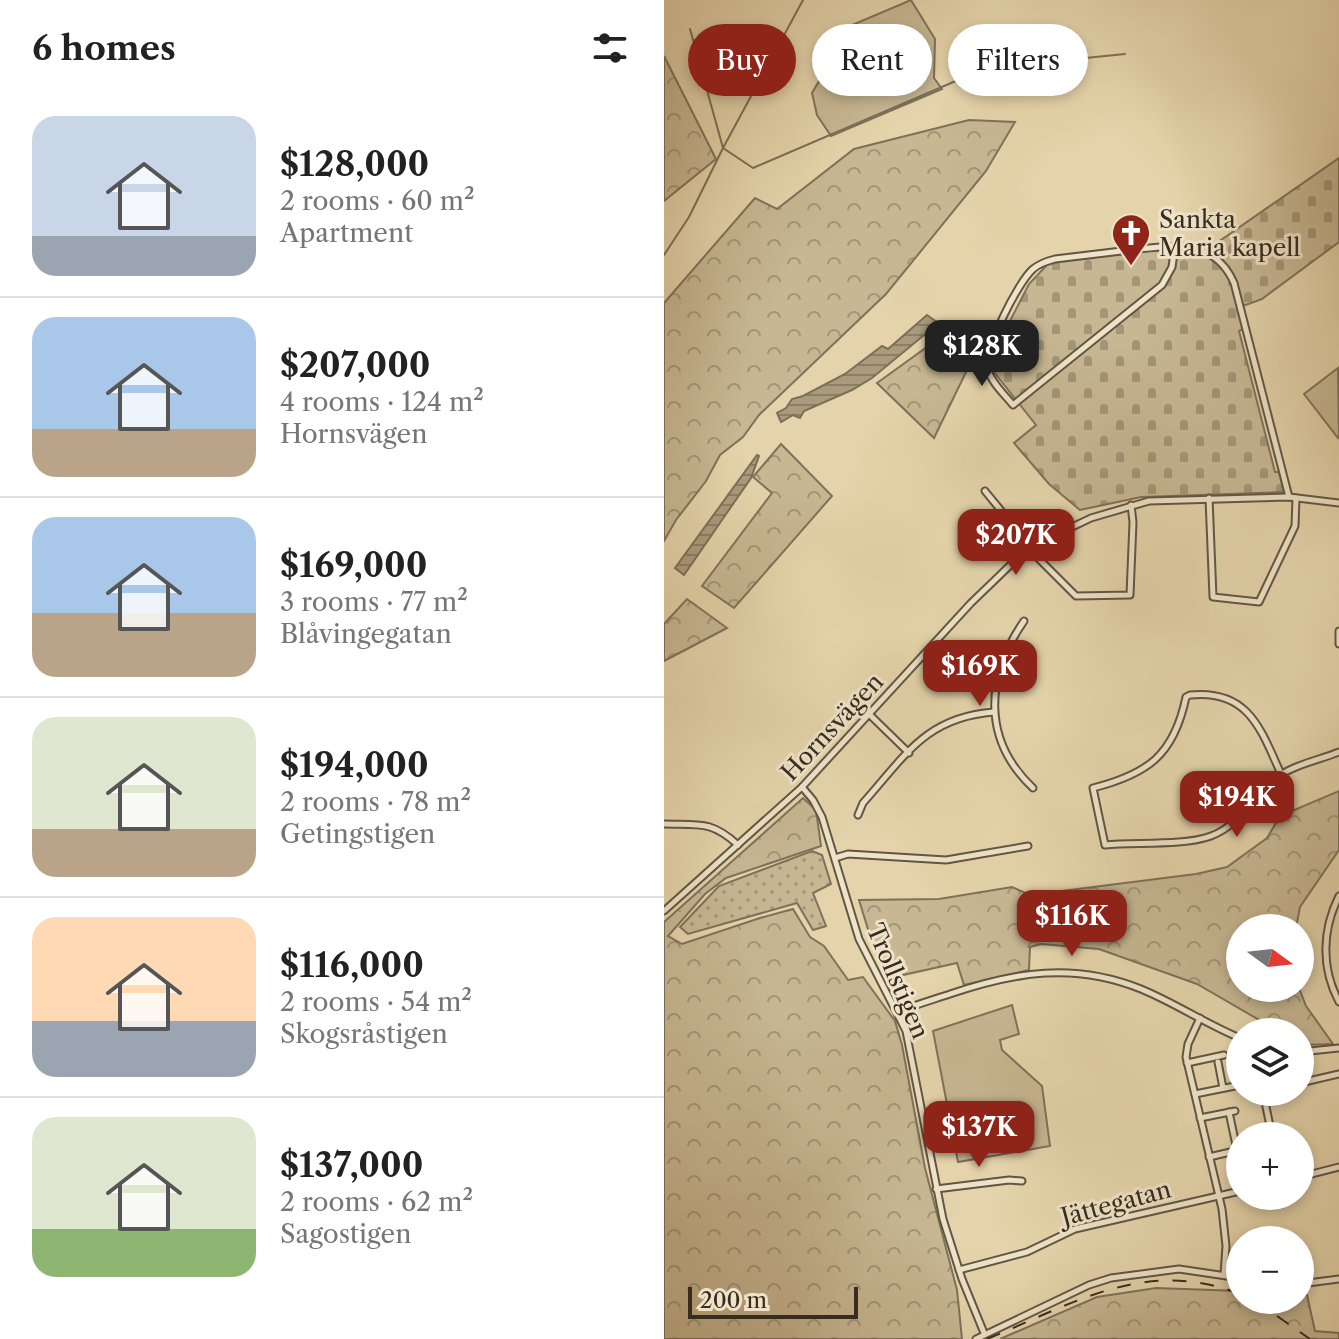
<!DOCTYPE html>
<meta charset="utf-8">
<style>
:root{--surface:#fff;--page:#f6f6f6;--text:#222;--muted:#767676;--line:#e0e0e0;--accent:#8f2418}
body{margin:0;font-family:"Libre Caslon Text",serif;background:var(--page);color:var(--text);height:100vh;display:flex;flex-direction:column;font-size:30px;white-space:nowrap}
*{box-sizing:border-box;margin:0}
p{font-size:26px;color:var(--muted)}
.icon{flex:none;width:44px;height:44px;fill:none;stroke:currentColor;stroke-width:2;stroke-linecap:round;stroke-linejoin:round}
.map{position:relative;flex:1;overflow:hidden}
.drawer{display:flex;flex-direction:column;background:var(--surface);width:664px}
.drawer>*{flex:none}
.hud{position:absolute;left:24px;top:24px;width:530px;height:72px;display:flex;gap:16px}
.needle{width:52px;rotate:105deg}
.fabs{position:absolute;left:562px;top:914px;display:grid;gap:16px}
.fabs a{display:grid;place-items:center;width:88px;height:88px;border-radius:50%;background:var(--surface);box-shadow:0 4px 12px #0003;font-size:40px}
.scale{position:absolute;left:24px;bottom:20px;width:170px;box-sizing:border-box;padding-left:8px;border:4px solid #372c20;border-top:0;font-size:22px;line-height:28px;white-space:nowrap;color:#372c20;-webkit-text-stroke:6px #eee3c8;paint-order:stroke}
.price{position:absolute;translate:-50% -68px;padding:0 18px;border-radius:16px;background:var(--accent);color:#fff;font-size:26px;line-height:52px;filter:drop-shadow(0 2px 4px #0008)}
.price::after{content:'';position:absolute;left:50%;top:48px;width:24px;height:18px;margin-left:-12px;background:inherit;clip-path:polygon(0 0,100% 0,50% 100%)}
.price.on{background:#222;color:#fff}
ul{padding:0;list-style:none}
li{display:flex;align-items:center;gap:24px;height:200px;padding:0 32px}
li+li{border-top:2px solid var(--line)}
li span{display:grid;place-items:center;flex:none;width:224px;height:160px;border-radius:24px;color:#555}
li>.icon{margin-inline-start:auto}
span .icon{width:96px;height:96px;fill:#fffc;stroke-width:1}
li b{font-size:34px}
h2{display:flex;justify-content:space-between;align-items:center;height:96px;padding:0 32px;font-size:34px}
.pill{padding:0 28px;border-radius:36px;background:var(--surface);box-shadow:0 4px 12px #0003;font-size:28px;line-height:72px}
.pill.on{background:var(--accent);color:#fff}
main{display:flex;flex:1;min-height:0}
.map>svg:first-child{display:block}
.green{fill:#c7b793;stroke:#7f725a;stroke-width:2}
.forest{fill:url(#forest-crowns);stroke:#7f725a;stroke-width:2}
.cemetery{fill:url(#cemetery-stones);stroke:#7f725a;stroke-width:2}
.park{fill:url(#park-dots);stroke:#7f725a;stroke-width:2}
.water{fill:url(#water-rules);stroke:#7c6f57;stroke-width:2}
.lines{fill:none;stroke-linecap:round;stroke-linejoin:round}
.stream{stroke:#7c6f57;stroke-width:2}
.street-casing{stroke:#625643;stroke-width:9}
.street{stroke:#eee3c8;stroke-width:5}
.rail{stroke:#372c20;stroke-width:2;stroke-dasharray:14 14;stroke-linecap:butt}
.labels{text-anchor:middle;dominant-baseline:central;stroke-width:6;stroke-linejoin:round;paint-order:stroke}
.poi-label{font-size:24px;fill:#372c20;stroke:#eee3c8;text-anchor:start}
.street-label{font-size:24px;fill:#372c20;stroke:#eee3c8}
</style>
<main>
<section class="drawer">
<h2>6 homes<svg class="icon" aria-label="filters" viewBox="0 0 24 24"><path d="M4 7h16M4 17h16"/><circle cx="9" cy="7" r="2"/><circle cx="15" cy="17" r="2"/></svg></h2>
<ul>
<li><span style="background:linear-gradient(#c9d6e8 75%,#9aa5b1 0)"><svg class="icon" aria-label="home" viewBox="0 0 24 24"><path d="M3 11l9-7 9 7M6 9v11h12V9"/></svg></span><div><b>$128,000</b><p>2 rooms · 60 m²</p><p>Apartment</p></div></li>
<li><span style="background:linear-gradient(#a9c7e8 70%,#b9a48a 0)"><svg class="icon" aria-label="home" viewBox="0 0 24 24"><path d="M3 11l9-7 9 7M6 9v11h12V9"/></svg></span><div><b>$207,000</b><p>4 rooms · 124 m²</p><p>Hornsvägen</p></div></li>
<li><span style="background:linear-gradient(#a9c7e8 60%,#b9a48a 0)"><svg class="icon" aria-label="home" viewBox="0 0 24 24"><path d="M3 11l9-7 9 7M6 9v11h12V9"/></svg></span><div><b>$169,000</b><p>3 rooms · 77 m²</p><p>Blåvingegatan</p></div></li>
<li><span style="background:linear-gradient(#dfe7d0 70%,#b9a48a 0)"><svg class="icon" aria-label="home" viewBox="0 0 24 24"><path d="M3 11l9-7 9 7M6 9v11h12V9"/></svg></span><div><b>$194,000</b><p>2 rooms · 78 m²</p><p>Getingstigen</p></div></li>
<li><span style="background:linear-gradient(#ffd9b3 65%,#9aa5b1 0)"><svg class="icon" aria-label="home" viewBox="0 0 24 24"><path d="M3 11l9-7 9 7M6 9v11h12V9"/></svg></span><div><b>$116,000</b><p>2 rooms · 54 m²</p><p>Skogsråstigen</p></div></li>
<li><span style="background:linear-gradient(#dfe7d0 70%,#8fb573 0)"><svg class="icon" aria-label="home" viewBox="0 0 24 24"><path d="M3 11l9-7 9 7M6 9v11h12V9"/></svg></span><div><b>$137,000</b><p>2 rooms · 62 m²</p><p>Sagostigen</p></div></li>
</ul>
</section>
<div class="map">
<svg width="675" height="1339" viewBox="0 0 675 1339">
<defs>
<pattern id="forest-crowns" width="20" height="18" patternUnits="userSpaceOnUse" patternTransform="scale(2)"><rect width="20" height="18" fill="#c7b793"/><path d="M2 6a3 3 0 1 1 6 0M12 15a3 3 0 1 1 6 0" fill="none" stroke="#a29578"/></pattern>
<pattern id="cemetery-stones" width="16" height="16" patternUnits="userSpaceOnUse" patternTransform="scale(2)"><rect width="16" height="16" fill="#c7b793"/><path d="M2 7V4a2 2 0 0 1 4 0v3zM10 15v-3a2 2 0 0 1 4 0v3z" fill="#a29578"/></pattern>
<pattern id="park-dots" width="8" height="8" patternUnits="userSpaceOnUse" patternTransform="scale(2)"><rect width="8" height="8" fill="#c7b793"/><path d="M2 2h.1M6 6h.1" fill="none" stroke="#a29578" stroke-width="1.8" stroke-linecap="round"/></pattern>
<pattern id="water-rules" width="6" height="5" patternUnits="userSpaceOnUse" patternTransform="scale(2)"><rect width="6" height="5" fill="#aa9b7c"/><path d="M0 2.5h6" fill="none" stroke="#8b7f65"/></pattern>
</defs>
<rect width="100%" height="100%" fill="#e5d4ab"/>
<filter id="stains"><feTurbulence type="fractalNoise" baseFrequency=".0025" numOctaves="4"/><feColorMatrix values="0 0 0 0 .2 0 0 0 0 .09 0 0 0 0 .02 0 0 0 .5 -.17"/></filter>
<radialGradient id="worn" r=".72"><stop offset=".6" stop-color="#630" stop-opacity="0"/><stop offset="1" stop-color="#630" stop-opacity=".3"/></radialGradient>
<!-- green -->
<g class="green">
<path d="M247 0 271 39 270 78 278 89 167 136 153 115 148 93 188 25Z"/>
<path d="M674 368 675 437 674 438 640 394Z"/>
<path d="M348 1005 355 1034 336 1040 338 1050 378 1086 386 1146 294 1162 269 1031Z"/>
</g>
<!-- forest -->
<g class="forest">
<path d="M0 56 52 159 0 201Z"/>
<path d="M305 120 351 122 322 171 222 294 95 415 79 437 56 455 42 481 12 520 0 541V303L91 198 113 209 190 149Z"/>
<path d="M263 347 304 368 270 438 213 383Z"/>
<path d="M117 444 168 496 70 608 38 586 108 493 89 477Z"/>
<path d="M23 599 63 628 0 661V624Z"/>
<path d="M675 791V850L636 907 632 928H576V988H635L642 1006 669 1044 639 1045 636 1044V1032H616L533 984 435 949 377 944 366 947 365 970 300 985 293 963 230 977 207 939 195 900 275 899 348 887 366 895 532 874 563 867 603 838 616 816Z"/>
<path d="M139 798 152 810 157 846 62 878 41 894 4 936 18 944 96 918 129 909 146 937 160 946 184 980 199 977 231 1021 238 1045 261 1168 293 1290 298 1339H0V922Z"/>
<path d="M492 1288 576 1291V1300H636V1294L643 1295 651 1331 675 1333V1339H336L433 1297Z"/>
</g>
<!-- cemetery -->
<path class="cemetery" d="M675 158V242L598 299 573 308 579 329 575 331 611 472H615L620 492 477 497 416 510 385 484 350 443 372 425 330 372 329 354 365 284 383 265 397 261 492 250 544 249Z"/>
<!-- park -->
<path class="park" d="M148 851 158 855 167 884 149 893 162 926 149 930 133 903 24 934 16 927 55 886Z"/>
<!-- water -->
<g class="water">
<path d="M263 315 308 347 298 356 265 331 208 378 188 390 140 411 136 418 129 415 117 422 113 413 122 408 128 399 139 396 181 374 218 346 224 349Z"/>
<path d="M93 455 95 456 87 478 20 575 11 568Z"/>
</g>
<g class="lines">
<!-- stream -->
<g class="stream">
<path d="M26 29 59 148 89 168 322 68 461 54"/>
<path d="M0 255 25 217 59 148 139 0"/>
</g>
<!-- street casing -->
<g class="street-casing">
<g id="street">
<path d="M511 246 508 267 498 285 349 405C341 395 327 382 324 370 319 351 354 282 369 269 375 264 383 261 391 259 416 256 441 253 466 250 508 246 550 237 570 283L625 497"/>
<path d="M321 491 366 546"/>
<path d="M545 498 549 597 595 602 631 526 632 498"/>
<path d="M364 548 412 596 466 595 469 522 467 505"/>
<path d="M360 621C322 676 317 739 369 788"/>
<path d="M675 631V644"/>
<path d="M206 715 245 753"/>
<path d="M617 774C597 730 585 689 526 695L522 697C510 755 484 774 429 788L441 845C472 842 520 846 547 836 577 825 587 796 612 778 629 765 655 760 675 752"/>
<path d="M138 787 149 800 158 817 195 939 242 1031 279 1219 298 1279 320 1333"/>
<path d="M194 815 199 803C241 756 262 717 330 712"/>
<path d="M0 824C34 825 47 820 74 845"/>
<path d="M171 858 184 854 282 860 364 846"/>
<path d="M675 896C658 930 657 968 675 1002"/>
<path d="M0 911 138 787 307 603 364 548 427 518 485 501 625 497 675 503"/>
<path d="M234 1012C250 1005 268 1000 286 994 351 972 410 962 477 989 511 1003 542 1024 576 1038"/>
<path d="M536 1018 524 1044 522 1057 558 1209 562 1246 560 1275"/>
<path d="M636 1052 675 1048"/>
<path d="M554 1062 559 1088"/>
<path d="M523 1063 560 1055"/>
<path d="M636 1083 675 1074"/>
<path d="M599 1092 608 1136"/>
<path d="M531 1094 576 1085"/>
<path d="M565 1112 573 1150"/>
<path d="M536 1118 571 1111"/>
<path d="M545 1157 575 1150"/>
<path d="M636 1177 675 1167"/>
<path d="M272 1189 345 1180 358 1181"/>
<path d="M295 1270 363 1252 411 1229 576 1191"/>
<path d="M636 1284 675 1279"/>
<path d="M312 1339 425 1285 447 1278 515 1269 576 1278"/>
</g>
</g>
<!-- street -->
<use href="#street" class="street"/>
<!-- rail -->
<g class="rail">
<path d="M590 1300 646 1339"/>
<path d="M323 1339C409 1304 481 1257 576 1294"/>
</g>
</g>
<!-- icons -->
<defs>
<g id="church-pin" transform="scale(2)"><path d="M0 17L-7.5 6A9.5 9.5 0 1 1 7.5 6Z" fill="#8f2418" stroke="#eee3c8"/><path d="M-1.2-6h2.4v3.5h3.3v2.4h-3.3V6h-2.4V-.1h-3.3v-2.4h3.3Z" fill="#fff"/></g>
</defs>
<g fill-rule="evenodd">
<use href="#church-pin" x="467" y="233"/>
</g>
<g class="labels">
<!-- poi labels -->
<g class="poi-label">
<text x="495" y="219">Sankta<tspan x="495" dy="28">Maria kapell</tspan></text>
</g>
<!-- street labels -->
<g class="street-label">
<text transform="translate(168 727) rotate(-47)">Hornsvägen</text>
<text transform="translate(234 981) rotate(67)">Trollstigen</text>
<text transform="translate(452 1203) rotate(-15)">Jättegatan</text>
</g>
</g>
<rect width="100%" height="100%" filter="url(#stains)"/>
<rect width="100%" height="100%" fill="url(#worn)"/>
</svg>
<div class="fabs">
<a><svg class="needle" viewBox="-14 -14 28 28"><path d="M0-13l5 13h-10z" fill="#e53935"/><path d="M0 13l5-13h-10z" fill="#767676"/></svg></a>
<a><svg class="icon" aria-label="layers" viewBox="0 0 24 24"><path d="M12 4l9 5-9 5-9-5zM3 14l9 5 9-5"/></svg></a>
<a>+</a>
<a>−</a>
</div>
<div class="scale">200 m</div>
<b class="price on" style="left:318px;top:388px">$128K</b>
<b class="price" style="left:352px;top:577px">$207K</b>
<b class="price" style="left:316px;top:708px">$169K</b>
<b class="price" style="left:573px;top:839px">$194K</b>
<b class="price" style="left:408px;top:958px">$116K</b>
<b class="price" style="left:315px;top:1169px">$137K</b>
<div class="hud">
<a class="pill on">Buy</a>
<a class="pill">Rent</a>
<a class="pill">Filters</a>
</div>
</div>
</main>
